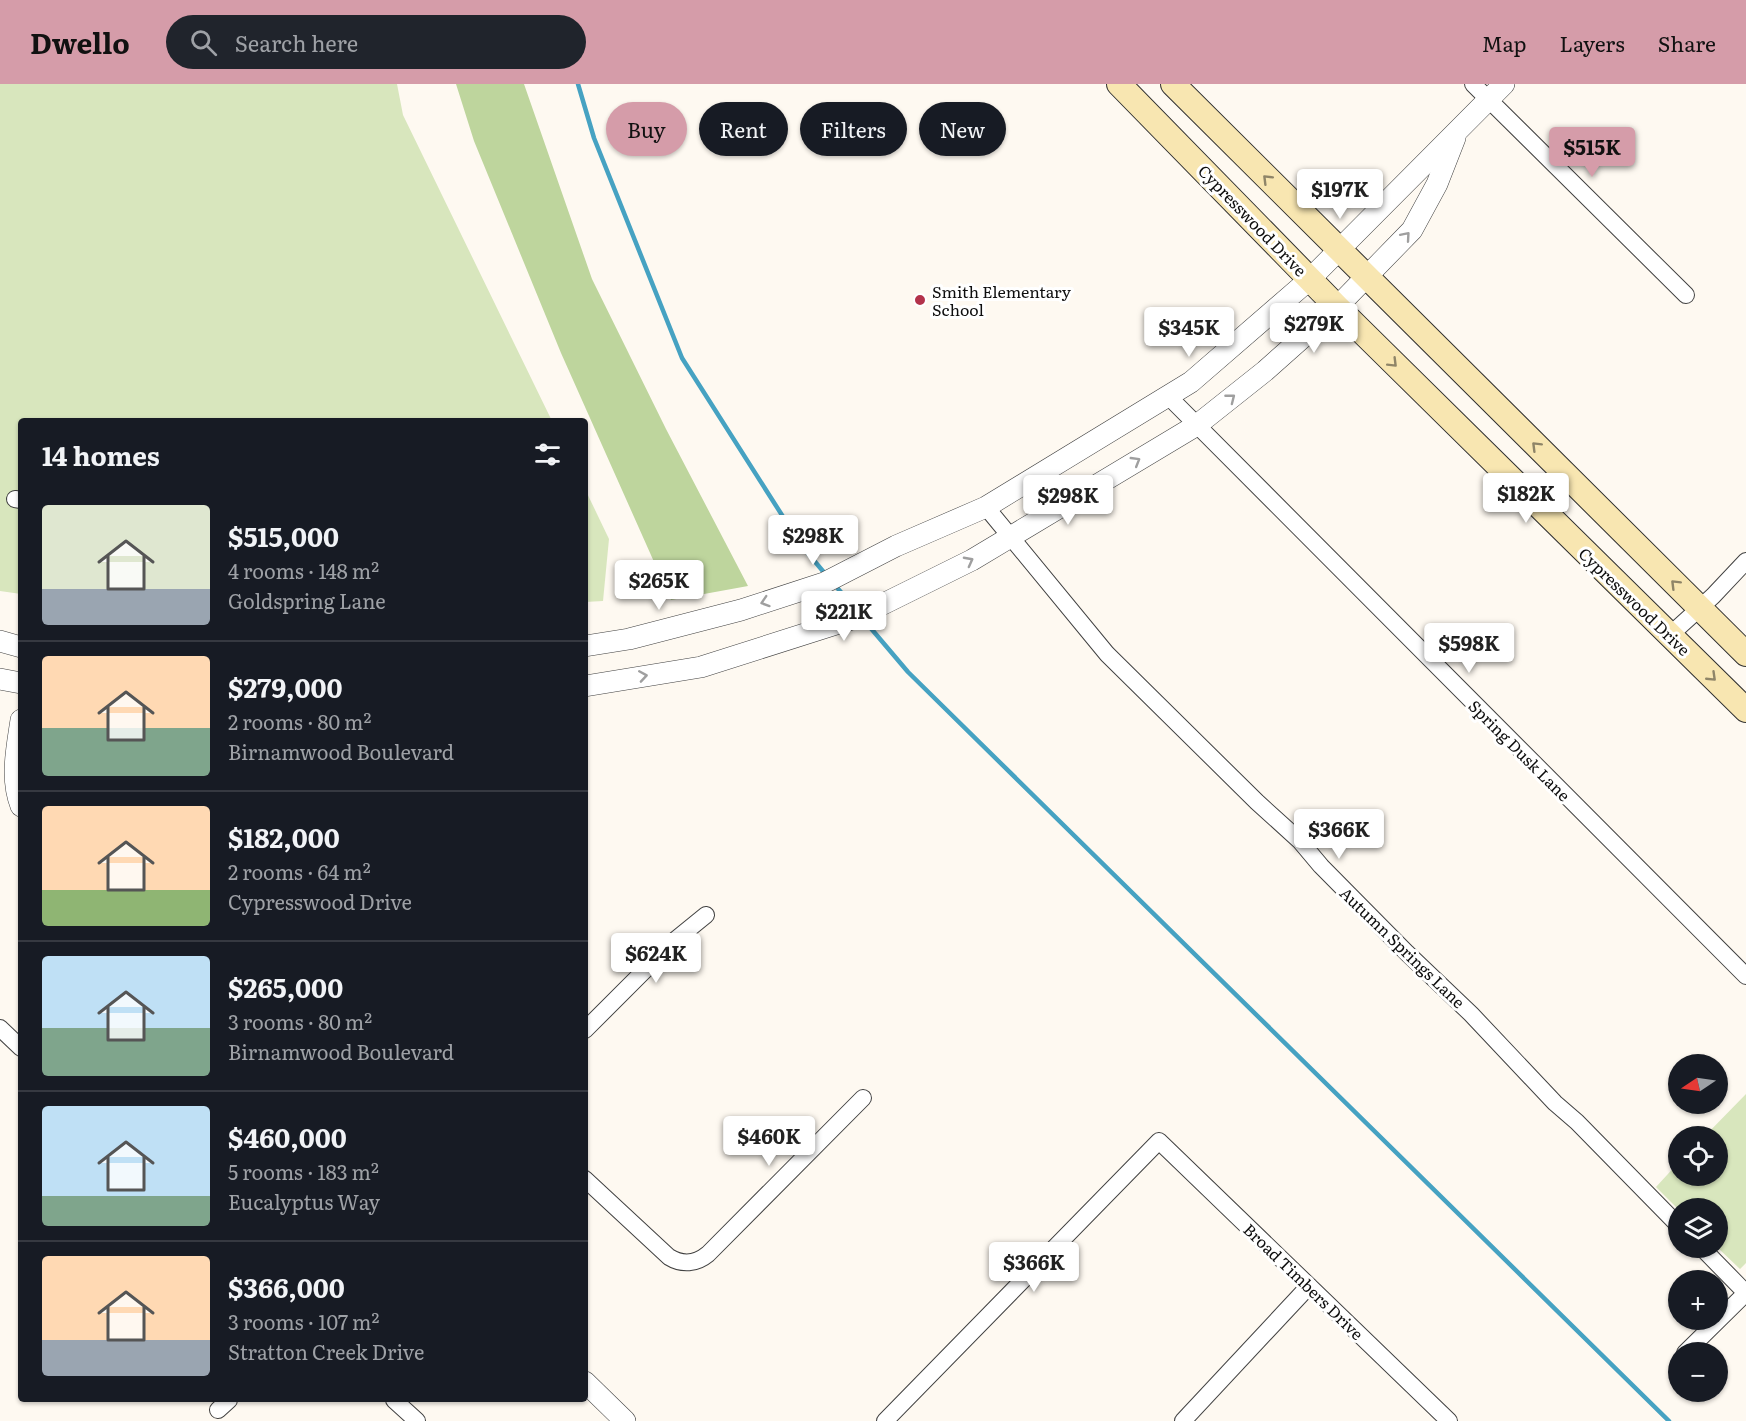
<!DOCTYPE html>
<meta charset="utf-8">
<style>
:root{--surface:#171b24;--page:#20242c;--text:#f1f3f6;--muted:#9ea1a6;--line:#363941;--accent:#d59ca9}
body{margin:0;font-family:Literata,serif;background:var(--page);color:var(--text);height:100vh;display:flex;flex-direction:column;font-size:22px;white-space:nowrap}
*{box-sizing:border-box;margin:0}
p{font-size:20px;color:var(--muted)}
.icon{flex:none;width:33px;height:33px;fill:none;stroke:currentColor;stroke-width:2;stroke-linecap:round;stroke-linejoin:round}
.map{position:relative;flex:1;overflow:hidden}
.drawer{position:absolute;left:18px;top:334px;width:570px;height:984px;display:flex;flex-direction:column;background:var(--surface);border-radius:6px;box-shadow:0 2px 4px #0004}
.drawer>*{flex:none}
.banner{position:absolute;left:606px;top:18px;width:570px;height:54px;display:flex;gap:12px}
.needle{width:39px;rotate:257deg}
.controls{position:absolute;left:1668px;top:970px;display:grid;gap:12px}
.controls a{display:grid;place-items:center;width:60px;height:60px;border-radius:50%;background:var(--surface);box-shadow:0 2px 4px #0004;font-size:30px}
.price{position:absolute;translate:-50% -51px;padding:0 14px;border-radius:6px;background:#fff;color:#222;font-size:20px;line-height:39px;filter:drop-shadow(0 2px 3px #0008)}
.price::after{content:'';position:absolute;left:50%;top:36px;width:18px;height:14px;margin-left:-9px;background:inherit;clip-path:polygon(0 0,100% 0,50% 100%)}
.price.on{background:var(--accent);color:#111}
ul{padding:0;list-style:none}
li{display:flex;align-items:center;gap:18px;height:150px;padding:0 24px}
li+li{border-top:2px solid var(--line)}
li span{display:grid;place-items:center;flex:none;width:168px;height:120px;border-radius:6px;color:#555}
li>.icon{margin-inline-start:auto}
span .icon{width:72px;height:72px;fill:#fffc;stroke-width:1}
li b{font-size:26px}
h2{display:flex;justify-content:space-between;align-items:center;height:72px;padding:0 24px;font-size:26px}
.chip{padding:0 21px;border-radius:27px;background:var(--surface);box-shadow:0 2px 4px #0004;font-size:21px;line-height:54px}
.chip.on{background:var(--accent);color:#111}
header{display:flex;align-items:center;gap:36px;box-sizing:border-box;height:84px;padding:0 30px;background:var(--accent);color:#111}
header strong{font-size:28px}
nav{display:flex;gap:33px;margin-inline-start:auto;font-size:21px}
.search{width:420px;height:54px;background:var(--page);display:flex;align-items:center;gap:15px;box-sizing:border-box;padding:0 21px;border-radius:33px;color:var(--muted);font-size:22px}
.map>svg:first-child{display:block}
.green{fill:#d8e6bd}
.forest{fill:#bed59d}
.lines{fill:none;stroke-linecap:round;stroke-linejoin:round}
.stream{stroke:#46a2c2;stroke-width:4.5}
.minor-casing{stroke:#414141;stroke-width:18}
.tertiary-casing{stroke:#414141;stroke-width:22}
.secondary-casing{stroke:#303030;stroke-width:26}
.minor{stroke:#fff;stroke-width:16}
.tertiary{stroke:#fff;stroke-width:21}
.secondary{stroke:#f8e6b1;stroke-width:24}
.oneway{stroke:#8f8568}
.oneway2{stroke:#9f9f9f}
.poi-dot{fill:#b3324a;stroke:#fff;stroke-width:2}
.labels{text-anchor:middle;dominant-baseline:central;stroke-width:6;stroke-linejoin:round;paint-order:stroke}
.street-label{font-size:16px;fill:#0e0e0e;stroke:#fff}
.poi-label{font-size:16px;fill:#0e0e0e;stroke:#fff;text-anchor:start}
</style>
<header>
<strong>Dwello</strong>
<div class="search"><svg class="icon" aria-label="search" viewBox="0 0 24 24"><circle cx="10" cy="10" r="6"/><path d="M15 15l6 6"/></svg>Search here</div>
<nav><a>Map</a><a>Layers</a><a>Share</a></nav>
</header>
<div class="map">
<svg width="1746" height="1337" viewBox="0 0 1746 1337">
<rect width="100%" height="100%" fill="#fef9f1"/>
<!-- green -->
<g class="green">
<path d="M0 0H397L403 31 552 337 21 338V510L0 507Z"/>
<path d="M585 405 609 455 603 517 585 518Z"/>
<path d="M1746 1010V1179L1740 1185 1718 1164V1125H1678L1656 1103 1678 1079V1092H1718V1053H1704Z"/>
</g>
<!-- forest -->
<path class="forest" d="M456 0H524L592 195 666 345 748 502 671 516 561 269 474 57Z"/>
<g class="lines">
<!-- stream -->
<g class="stream">
<path d="M578 0 594 54 682 274 801 461 827 492"/>
<path d="M834 500 856 526"/>
<path d="M863 535 908 588 1669 1337"/>
</g>
<!-- minor casing -->
<g class="minor-casing">
<g id="minor">
<path d="M1473 0 1686 211"/>
<path d="M1168 312 1746 892"/>
<path d="M15 415 21 416"/>
<path d="M986 423 1107 570 1257 718 1300 757 1321 782 1407 869 1471 930 1555 1019 1577 1038 1678 1141"/>
<path d="M1670 551 1713 512 1746 477"/>
<path d="M0 944 21 964"/>
<path d="M585 946 674 857 706 831"/>
<path d="M585 1095 669 1173C682 1181 696 1180 708 1170L863 1014"/>
<path d="M1702 1164 1746 1209"/>
<path d="M1685 1269 1746 1209"/>
<path d="M394 1316 417 1337"/>
<path d="M218 1326 229 1316"/>
<path d="M885 1337 1159 1057 1449 1337"/>
<path d="M1183 1337 1309 1202"/>
</g>
</g>
<!-- tertiary casing -->
<g class="tertiary-casing">
<g id="tertiary">
<path d="M0 557 21 563"/>
<path d="M585 562 629 555 741 526 824 499 896 462 986 423 1191 298 1310 195 1504 0"/>
<path d="M0 595 21 599"/>
<path d="M585 602 701 583 855 534 972 476 1197 341 1265 287 1337 223 1412 146 1437 100 1455 54"/>
<path d="M21 636C17 663 10 695 21 722"/>
<path d="M585 1298 625 1337"/>
</g>
</g>
<!-- secondary casing -->
<g class="secondary-casing">
<g id="secondary">
<path d="M1119 0 1337 223 1746 626"/>
<path d="M1173 0 1746 570"/>
</g>
</g>
<!-- minor -->
<use href="#minor" class="minor"/>
<!-- tertiary -->
<use href="#tertiary" class="tertiary"/>
<!-- secondary -->
<use href="#secondary" class="secondary"/>
</g>
<!-- one-way arrows -->
<defs><path id="oneway-chevron" d="M-2-3.5L2.5 0L-2 3.5" fill="none" stroke-width="1.6" stroke-linecap="round" stroke-linejoin="round" transform="scale(1.5)"/></defs>
<g class="oneway">
<use href="#oneway-chevron" transform="translate(1267 95) rotate(-135)"/>
<use href="#oneway-chevron" transform="translate(1393 279) rotate(45)"/>
<use href="#oneway-chevron" transform="translate(1536 362) rotate(-135)"/>
<use href="#oneway-chevron" transform="translate(1675 500) rotate(-135)"/>
<use href="#oneway-chevron" transform="translate(1712 593) rotate(44)"/>
</g>
<g class="oneway2">
<use href="#oneway-chevron" transform="translate(1406 152) rotate(-49)"/>
<use href="#oneway-chevron" transform="translate(1231 314) rotate(-38)"/>
<use href="#oneway-chevron" transform="translate(1136 377) rotate(-31)"/>
<use href="#oneway-chevron" transform="translate(969 477) rotate(-28)"/>
<use href="#oneway-chevron" transform="translate(765 518) rotate(162)"/>
<use href="#oneway-chevron" transform="translate(643 592) rotate(-9)"/>
</g>
<!-- markers -->
<circle class="poi-dot" cx="920" cy="216" r="6"/>
<g class="labels">
<!-- street labels -->
<g class="street-label">
<text transform="translate(1253 136) rotate(46)">Cypresswood Drive</text>
<text transform="translate(1635 517) rotate(44)">Cypresswood Drive</text>
<text transform="translate(1520 666) rotate(45)">Spring Dusk Lane</text>
<text transform="translate(1403 863) rotate(44)">Autumn Springs Lane</text>
<text transform="translate(1304 1197) rotate(44)">Broad Timbers Drive</text>
</g>
<!-- poi labels -->
<g class="poi-label">
<text x="932" y="207">Smith Elementary<tspan x="932" dy="18">School</tspan></text>
</g>
</g>
</svg>
<div class="controls">
<a><svg class="needle" viewBox="-14 -14 28 28"><path d="M0-13l5 13h-10z" fill="#e53935"/><path d="M0 13l5-13h-10z" fill="#9ea1a6"/></svg></a>
<a><svg class="icon" aria-label="locate" viewBox="0 0 24 24"><circle cx="12" cy="12" r="6"/><path d="M12 2v4M12 18v4M2 12h4M18 12h4"/></svg></a>
<a><svg class="icon" aria-label="layers" viewBox="0 0 24 24"><path d="M12 4l9 5-9 5-9-5zM3 14l9 5 9-5"/></svg></a>
<a>+</a>
<a>−</a>
</div>
<b class="price on" style="left:1592px;top:94px">$515K</b>
<b class="price" style="left:1340px;top:136px">$197K</b>
<b class="price" style="left:1314px;top:270px">$279K</b>
<b class="price" style="left:1189px;top:274px">$345K</b>
<b class="price" style="left:1526px;top:440px">$182K</b>
<b class="price" style="left:1068px;top:442px">$298K</b>
<b class="price" style="left:813px;top:482px">$298K</b>
<b class="price" style="left:659px;top:527px">$265K</b>
<b class="price" style="left:844px;top:558px">$221K</b>
<b class="price" style="left:1469px;top:590px">$598K</b>
<b class="price" style="left:1339px;top:776px">$366K</b>
<b class="price" style="left:656px;top:900px">$624K</b>
<b class="price" style="left:769px;top:1083px">$460K</b>
<b class="price" style="left:1034px;top:1209px">$366K</b>
<div class="banner">
<a class="chip on">Buy</a>
<a class="chip">Rent</a>
<a class="chip">Filters</a>
<a class="chip">New</a>
</div>
<section class="drawer">
<h2>14 homes<svg class="icon" aria-label="filters" viewBox="0 0 24 24"><path d="M4 7h16M4 17h16"/><circle cx="9" cy="7" r="2"/><circle cx="15" cy="17" r="2"/></svg></h2>
<ul>
<li><span style="background:linear-gradient(#dfe7d0 70%,#9aa5b1 0)"><svg class="icon" aria-label="home" viewBox="0 0 24 24"><path d="M3 11l9-7 9 7M6 9v11h12V9"/></svg></span><div><b>$515,000</b><p>4 rooms · 148 m²</p><p>Goldspring Lane</p></div></li>
<li><span style="background:linear-gradient(#ffd9b3 60%,#7fa58c 0)"><svg class="icon" aria-label="home" viewBox="0 0 24 24"><path d="M3 11l9-7 9 7M6 9v11h12V9"/></svg></span><div><b>$279,000</b><p>2 rooms · 80 m²</p><p>Birnamwood Boulevard</p></div></li>
<li><span style="background:linear-gradient(#ffd9b3 70%,#8fb573 0)"><svg class="icon" aria-label="home" viewBox="0 0 24 24"><path d="M3 11l9-7 9 7M6 9v11h12V9"/></svg></span><div><b>$182,000</b><p>2 rooms · 64 m²</p><p>Cypresswood Drive</p></div></li>
<li><span style="background:linear-gradient(#bfe0f5 60%,#7fa58c 0)"><svg class="icon" aria-label="home" viewBox="0 0 24 24"><path d="M3 11l9-7 9 7M6 9v11h12V9"/></svg></span><div><b>$265,000</b><p>3 rooms · 80 m²</p><p>Birnamwood Boulevard</p></div></li>
<li><span style="background:linear-gradient(#bfe0f5 75%,#7fa58c 0)"><svg class="icon" aria-label="home" viewBox="0 0 24 24"><path d="M3 11l9-7 9 7M6 9v11h12V9"/></svg></span><div><b>$460,000</b><p>5 rooms · 183 m²</p><p>Eucalyptus Way</p></div></li>
<li><span style="background:linear-gradient(#ffd9b3 70%,#9aa5b1 0)"><svg class="icon" aria-label="home" viewBox="0 0 24 24"><path d="M3 11l9-7 9 7M6 9v11h12V9"/></svg></span><div><b>$366,000</b><p>3 rooms · 107 m²</p><p>Stratton Creek Drive</p></div></li>
</ul>
</section>
</div>
